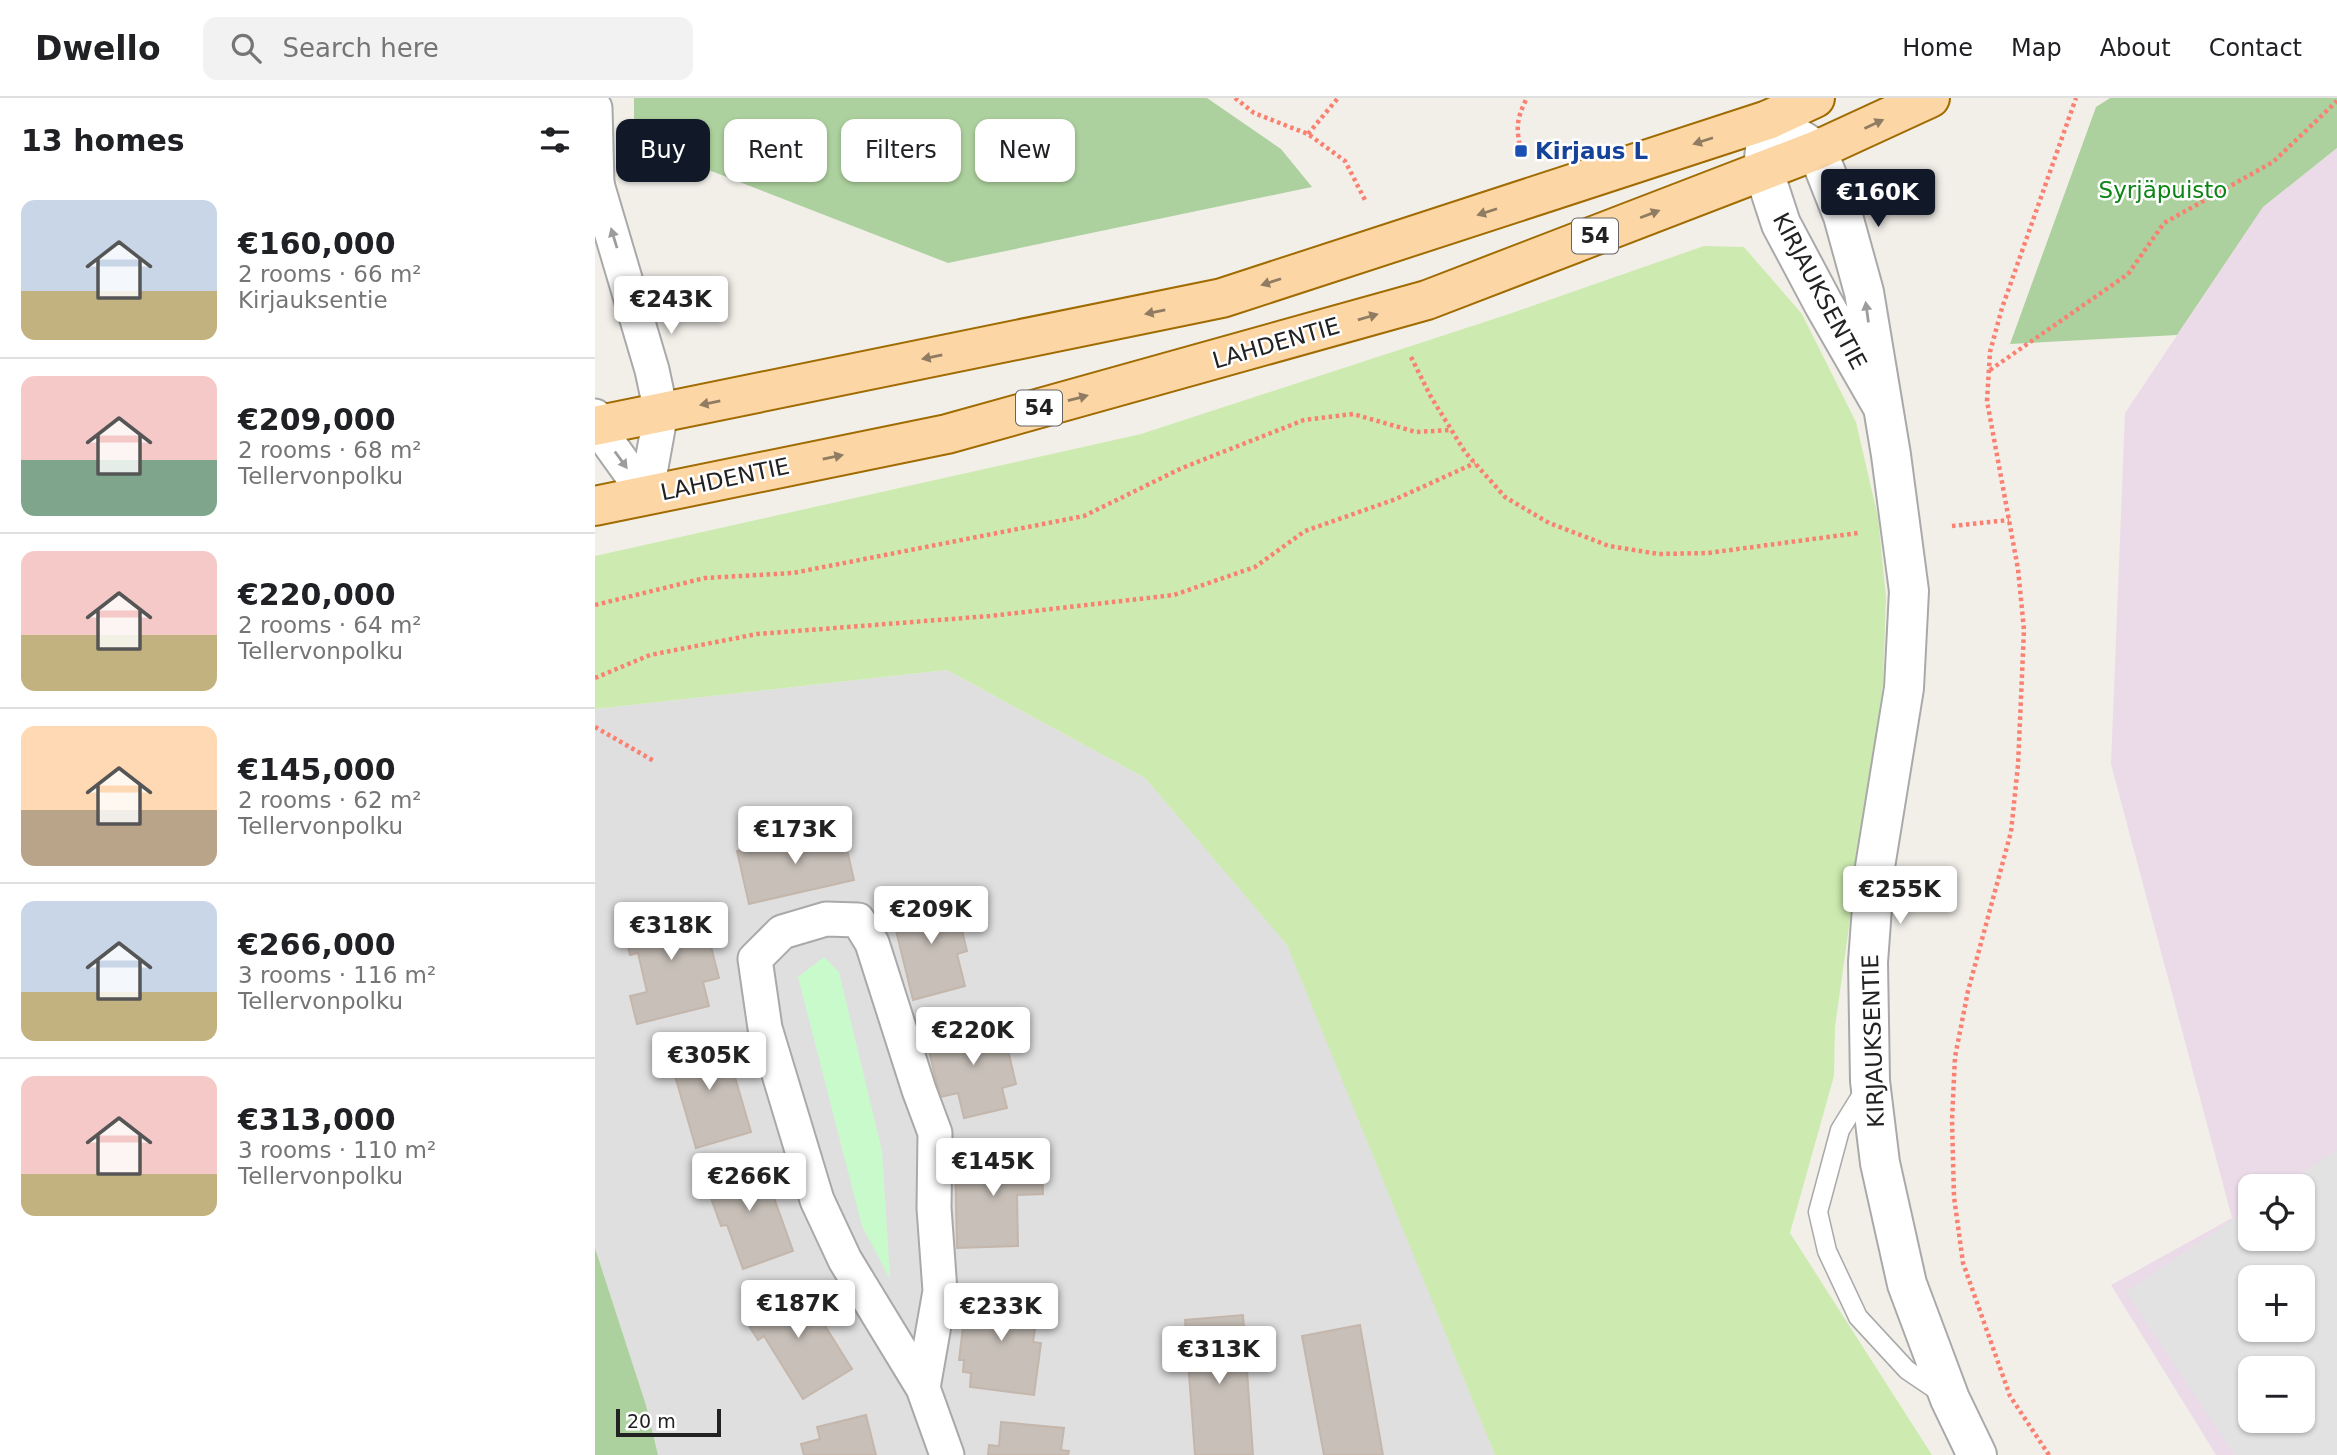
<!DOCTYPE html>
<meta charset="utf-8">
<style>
:root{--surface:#fff;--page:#f2f2f2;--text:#202124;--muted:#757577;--line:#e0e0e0;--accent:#111827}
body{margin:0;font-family:"DejaVu Sans",sans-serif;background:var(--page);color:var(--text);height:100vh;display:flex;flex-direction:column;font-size:26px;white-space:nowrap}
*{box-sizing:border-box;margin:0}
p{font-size:23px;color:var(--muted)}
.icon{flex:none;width:38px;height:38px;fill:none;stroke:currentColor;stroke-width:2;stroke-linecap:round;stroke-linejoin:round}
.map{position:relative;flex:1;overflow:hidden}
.details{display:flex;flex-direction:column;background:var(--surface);width:595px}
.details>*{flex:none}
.guide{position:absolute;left:21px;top:21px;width:665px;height:63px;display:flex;gap:14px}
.controls{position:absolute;left:1643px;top:1076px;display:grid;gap:14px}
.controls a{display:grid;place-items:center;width:77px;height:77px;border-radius:14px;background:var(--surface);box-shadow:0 2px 5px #0004;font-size:35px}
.scale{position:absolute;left:21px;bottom:18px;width:105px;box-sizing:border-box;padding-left:7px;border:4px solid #222;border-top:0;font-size:19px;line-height:24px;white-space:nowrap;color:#222;-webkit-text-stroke:5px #fff;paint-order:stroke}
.price{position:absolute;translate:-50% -60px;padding:0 16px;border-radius:7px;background:#fff;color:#222;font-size:23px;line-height:46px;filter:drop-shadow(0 2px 4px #0008)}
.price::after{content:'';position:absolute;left:50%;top:42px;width:21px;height:16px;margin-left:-10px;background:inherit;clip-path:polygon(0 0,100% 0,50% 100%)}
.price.active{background:var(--accent);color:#fff}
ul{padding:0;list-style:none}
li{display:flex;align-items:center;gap:21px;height:175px;padding:0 21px}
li+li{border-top:2px solid var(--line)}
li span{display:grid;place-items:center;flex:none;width:196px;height:140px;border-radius:14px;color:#555}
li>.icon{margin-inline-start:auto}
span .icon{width:84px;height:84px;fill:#fffc;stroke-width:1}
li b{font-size:30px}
h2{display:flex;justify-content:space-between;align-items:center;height:84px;padding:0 21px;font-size:30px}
.chip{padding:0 24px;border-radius:14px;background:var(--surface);box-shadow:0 2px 5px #0004;font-size:24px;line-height:63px}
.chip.active{background:var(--accent);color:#fff}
header{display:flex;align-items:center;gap:42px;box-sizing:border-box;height:98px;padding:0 35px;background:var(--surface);border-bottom:2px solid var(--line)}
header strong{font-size:33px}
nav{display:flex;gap:38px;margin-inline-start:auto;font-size:24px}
.search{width:490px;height:63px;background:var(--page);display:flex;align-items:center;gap:18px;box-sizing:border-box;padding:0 24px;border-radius:14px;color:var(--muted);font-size:26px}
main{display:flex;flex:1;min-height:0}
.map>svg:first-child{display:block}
.residential{fill:#e0dfdf}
.industrial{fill:#ebdbe8;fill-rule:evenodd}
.grass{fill:#cdebb0}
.forest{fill:#add19e}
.park{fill:#c8facc}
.parking{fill:#e2e2e2;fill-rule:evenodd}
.building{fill:#c7bfb8;stroke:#c4b6ab;stroke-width:2}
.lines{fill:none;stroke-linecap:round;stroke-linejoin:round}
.service-casing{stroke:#a9a9a9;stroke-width:21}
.minor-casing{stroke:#a9a9a9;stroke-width:37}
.tertiary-casing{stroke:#a9a9a9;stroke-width:42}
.primary-casing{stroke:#a06b00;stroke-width:42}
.path{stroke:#fa8072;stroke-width:4.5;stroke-dasharray:3.5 3.5;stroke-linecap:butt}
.service{stroke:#fff;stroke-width:18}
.minor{stroke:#fff;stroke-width:33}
.tertiary{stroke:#fff;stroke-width:38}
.primary{stroke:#fcd6a4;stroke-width:38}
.oneway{fill:#8f7c63}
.oneway2{fill:#9c9c9c}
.transit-dot{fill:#1a4fb4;stroke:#fff;stroke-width:2.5}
.labels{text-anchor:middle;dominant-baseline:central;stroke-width:5;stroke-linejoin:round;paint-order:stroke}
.shield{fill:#fff;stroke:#646464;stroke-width:2}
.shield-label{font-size:21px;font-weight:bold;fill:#222}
.transit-label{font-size:23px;font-weight:bold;fill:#164399;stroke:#fff;text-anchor:start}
.park-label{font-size:23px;fill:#0c8416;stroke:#fff}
.street-label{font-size:23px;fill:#222;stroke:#fff}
</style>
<header>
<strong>Dwello</strong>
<div class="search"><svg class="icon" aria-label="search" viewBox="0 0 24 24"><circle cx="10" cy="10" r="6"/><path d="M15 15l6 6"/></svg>Search here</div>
<nav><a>Home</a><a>Map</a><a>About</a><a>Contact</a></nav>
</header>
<main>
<section class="details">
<h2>13 homes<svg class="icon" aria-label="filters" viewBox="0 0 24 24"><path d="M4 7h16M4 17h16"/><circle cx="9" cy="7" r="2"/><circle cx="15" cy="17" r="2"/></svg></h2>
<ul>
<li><span style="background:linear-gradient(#c9d6e8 65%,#c2b280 0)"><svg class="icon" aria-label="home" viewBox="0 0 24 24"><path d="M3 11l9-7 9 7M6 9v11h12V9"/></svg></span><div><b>€160,000</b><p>2 rooms · 66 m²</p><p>Kirjauksentie</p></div></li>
<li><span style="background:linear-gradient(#f6c9c9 60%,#7fa58c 0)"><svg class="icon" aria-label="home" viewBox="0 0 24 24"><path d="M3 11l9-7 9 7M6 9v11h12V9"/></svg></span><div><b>€209,000</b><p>2 rooms · 68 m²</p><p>Tellervonpolku</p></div></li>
<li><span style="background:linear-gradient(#f6c9c9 60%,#c2b280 0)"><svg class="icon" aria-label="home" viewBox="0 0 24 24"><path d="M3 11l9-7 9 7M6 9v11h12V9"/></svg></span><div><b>€220,000</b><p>2 rooms · 64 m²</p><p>Tellervonpolku</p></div></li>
<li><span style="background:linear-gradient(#ffd9b3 60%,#b9a48a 0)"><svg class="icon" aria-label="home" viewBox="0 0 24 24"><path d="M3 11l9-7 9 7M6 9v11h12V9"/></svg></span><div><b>€145,000</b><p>2 rooms · 62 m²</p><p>Tellervonpolku</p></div></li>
<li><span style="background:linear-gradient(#c9d6e8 65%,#c2b280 0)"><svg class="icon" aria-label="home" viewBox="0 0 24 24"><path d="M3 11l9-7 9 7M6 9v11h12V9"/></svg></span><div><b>€266,000</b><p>3 rooms · 116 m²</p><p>Tellervonpolku</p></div></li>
<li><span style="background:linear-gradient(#f6c9c9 70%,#c2b280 0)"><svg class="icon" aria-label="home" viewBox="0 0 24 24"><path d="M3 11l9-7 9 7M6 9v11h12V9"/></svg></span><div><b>€313,000</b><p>3 rooms · 110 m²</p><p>Tellervonpolku</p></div></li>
</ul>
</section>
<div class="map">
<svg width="1742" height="1357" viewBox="0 0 1742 1357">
<rect width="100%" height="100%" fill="#f2efe9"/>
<!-- residential -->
<path class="residential" d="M352 572 550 680 701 856 900 1357H63L51 1307 0 1150V611Z"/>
<!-- industrial -->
<path class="industrial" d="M1742 50V1357H1621L1516 1187 1637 1120 1516 666 1530 315 1668 109ZM1656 1088H1708V1141H1656ZM1656 1180H1708V1232H1656ZM1656 1270H1708V1323H1656Z"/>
<!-- grass -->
<path class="grass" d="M1109 148 1149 149 1207 216 1261 324 1283 419 1291 499 1288 586 1240 929 1239 978 1195 1135 1337 1357H900L692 847 550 680 352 572 0 611V458L546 336 914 216Z"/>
<!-- forest -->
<g class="forest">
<path d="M39 0H612L686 51 717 89 353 165 39 43Z"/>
<path d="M1515 0H1742V50L1668 109 1582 237 1415 246 1501 9Z"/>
<path d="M0 1150 51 1307 63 1357H0Z"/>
</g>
<!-- park -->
<path class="park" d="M229 859 244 874 287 1053 295 1181 267 1128 203 879Z"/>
<!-- parking -->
<path class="parking" d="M1742 1052V1357H1640L1531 1194 1655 1110 1656 1141H1708V1088H1688ZM1656 1180H1708V1232H1656ZM1656 1270H1708V1323H1656Z"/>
<!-- building -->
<g class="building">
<path d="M247 730 259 782 154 806 142 753Z"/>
<path d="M358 796 372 853 362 856 370 888 318 902 296 812Z"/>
<path d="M105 805 124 880 108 884 114 908 42 926 35 898 52 894 43 855 35 857 27 824Z"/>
<path d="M406 922 421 986 407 990 412 1010 369 1020 363 995 345 999 331 940Z"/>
<path d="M128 938 156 1034 101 1050 73 954Z"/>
<path d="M447 1058 448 1096 422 1097 423 1148 362 1150 360 1060Z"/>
<path d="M165 1061 198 1153 148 1171 132 1127 126 1128 109 1081Z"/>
<path d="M202 1183 257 1271 208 1301 169 1238 163 1242 147 1217Z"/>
<path d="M378 1192 438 1199 436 1217H442L438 1244 446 1245 439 1297 375 1289 376 1275 368 1274 369 1262H364L369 1221 375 1222Z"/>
<path d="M648 1217 658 1357H600L590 1222Z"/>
<path d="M765 1227 788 1357H729L707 1238Z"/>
<path d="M271 1317 281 1357H209L206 1346 225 1341 222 1329Z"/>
<path d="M406 1324 469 1330 466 1352 474 1353 473 1357H393L394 1347 404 1348Z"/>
</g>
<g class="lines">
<!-- service casing -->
<g class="service-casing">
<path id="service" d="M1271 990 1245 1032 1223 1114 1232 1153 1263 1219 1312 1272 1346 1295"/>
</g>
<!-- minor casing -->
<g class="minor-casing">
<g id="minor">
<path d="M0 10 2 86 0 105"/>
<path d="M2 86 57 272 66 314 51 397"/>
<path d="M0 318 1 327 51 397"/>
<path d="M328 1290 345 1193 339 1110 340 1035 324 992 277 845 263 822 231 821 187 834 160 861 170 930 222 1102 250 1162 328 1290 352 1357"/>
</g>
</g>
<!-- tertiary casing -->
<g class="tertiary-casing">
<path id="tertiary" d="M1286 306 1228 205 1186 126 1168 71 1173 22 1222 52 1248 118 1269 194 1296 357 1314 493 1309 590 1280 769 1273 864 1275 983 1285 1065 1312 1186 1355 1301 1382 1357"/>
</g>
<!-- primary casing -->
<g class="primary-casing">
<g id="primary">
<path d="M0 328 627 200 1173 22 1220 0"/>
<path d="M0 408 352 336 832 202 1222 52 1335 0"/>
</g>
</g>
<!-- path -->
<g class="path">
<path d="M640 0 659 15 713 36 750 63 770 102"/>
<path d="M713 36 743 0"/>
<path d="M926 53C921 31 921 21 932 0"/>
<path d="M816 259 836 299 870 354 910 399 954 425 1014 448 1064 456 1113 455 1263 435"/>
<path d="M1395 272 1533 176 1569 125 1678 64 1742 3"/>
<path d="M1357 428 1414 422"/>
<path d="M0 507 110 480 198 475 489 418 587 370 709 322 758 316 821 334 856 332"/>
<path d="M0 580 55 557 162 536 395 518 579 497 660 469 710 433 801 401 880 365"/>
<path d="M0 629 59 663"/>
<path d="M1454 1357 1415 1298 1368 1165 1359 1099 1357 1022 1360 959 1373 893 1416 734 1423 667 1429 532 1423 471 1392 303 1395 254 1407 210 1481 0"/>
</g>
<!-- service -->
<use href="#service" class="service"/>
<!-- minor -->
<use href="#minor" class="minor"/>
<!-- tertiary -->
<use href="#tertiary" class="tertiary"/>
<!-- primary -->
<use href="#primary" class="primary"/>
</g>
<!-- one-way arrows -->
<defs><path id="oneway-solid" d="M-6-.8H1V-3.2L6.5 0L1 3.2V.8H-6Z" transform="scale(1.75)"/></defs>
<g class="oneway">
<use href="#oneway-solid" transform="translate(1279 26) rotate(-25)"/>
<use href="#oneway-solid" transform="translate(1108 43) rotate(162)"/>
<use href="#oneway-solid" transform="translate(892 114) rotate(162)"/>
<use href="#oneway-solid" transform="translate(1055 116) rotate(-21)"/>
<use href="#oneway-solid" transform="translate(676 184) rotate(162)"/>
<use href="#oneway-solid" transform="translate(560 214) rotate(168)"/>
<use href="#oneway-solid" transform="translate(773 219) rotate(-16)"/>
<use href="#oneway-solid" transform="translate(337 259) rotate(168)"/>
<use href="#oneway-solid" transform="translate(483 300) rotate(-15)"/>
<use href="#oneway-solid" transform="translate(115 305) rotate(169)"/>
<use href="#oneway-solid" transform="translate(238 359) rotate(-12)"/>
</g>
<g class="oneway2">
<use href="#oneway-solid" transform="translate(19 140) rotate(-107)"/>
<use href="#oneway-solid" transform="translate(1272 214) rotate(-98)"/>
<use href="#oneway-solid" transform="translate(26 362) rotate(54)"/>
</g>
<!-- markers -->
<rect class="transit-dot" x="919" y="46" width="14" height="14" rx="3.5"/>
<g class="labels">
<!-- shield labels -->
<g class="shield">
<rect x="977" y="120.5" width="46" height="35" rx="5"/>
<rect x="421" y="292.5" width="46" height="35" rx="5"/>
</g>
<g class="shield-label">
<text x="1000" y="138">54</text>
<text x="444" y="310">54</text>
</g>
<!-- transit labels -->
<g class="transit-label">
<text x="940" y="53">Kirjaus L</text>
</g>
<!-- park labels -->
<g class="park-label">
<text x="1568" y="92">Syrjäpuisto</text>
</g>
<!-- street labels -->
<g class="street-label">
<text transform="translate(1225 193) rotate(62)">KIRJAUKSENTIE</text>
<text transform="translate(681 245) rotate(-16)">LAHDENTIE</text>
<text transform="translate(130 381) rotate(-12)">LAHDENTIE</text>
<text transform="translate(1278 943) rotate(-92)">KIRJAUKSENTIE</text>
</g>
</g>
</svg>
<div class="controls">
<a><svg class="icon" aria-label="locate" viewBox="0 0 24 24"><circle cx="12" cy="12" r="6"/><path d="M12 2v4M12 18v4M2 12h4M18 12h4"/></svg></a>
<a>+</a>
<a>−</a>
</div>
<div class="scale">20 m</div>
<b class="price active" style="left:1283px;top:131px">€160K</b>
<b class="price" style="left:76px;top:238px">€243K</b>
<b class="price" style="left:200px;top:768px">€173K</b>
<b class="price" style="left:1305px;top:828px">€255K</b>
<b class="price" style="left:336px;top:848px">€209K</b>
<b class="price" style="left:76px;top:864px">€318K</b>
<b class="price" style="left:378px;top:969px">€220K</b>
<b class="price" style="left:114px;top:994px">€305K</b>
<b class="price" style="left:398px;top:1100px">€145K</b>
<b class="price" style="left:154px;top:1115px">€266K</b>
<b class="price" style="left:203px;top:1242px">€187K</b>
<b class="price" style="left:406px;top:1245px">€233K</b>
<b class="price" style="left:624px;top:1288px">€313K</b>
<div class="guide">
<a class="chip active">Buy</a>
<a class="chip">Rent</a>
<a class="chip">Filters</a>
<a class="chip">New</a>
</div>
</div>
</main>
